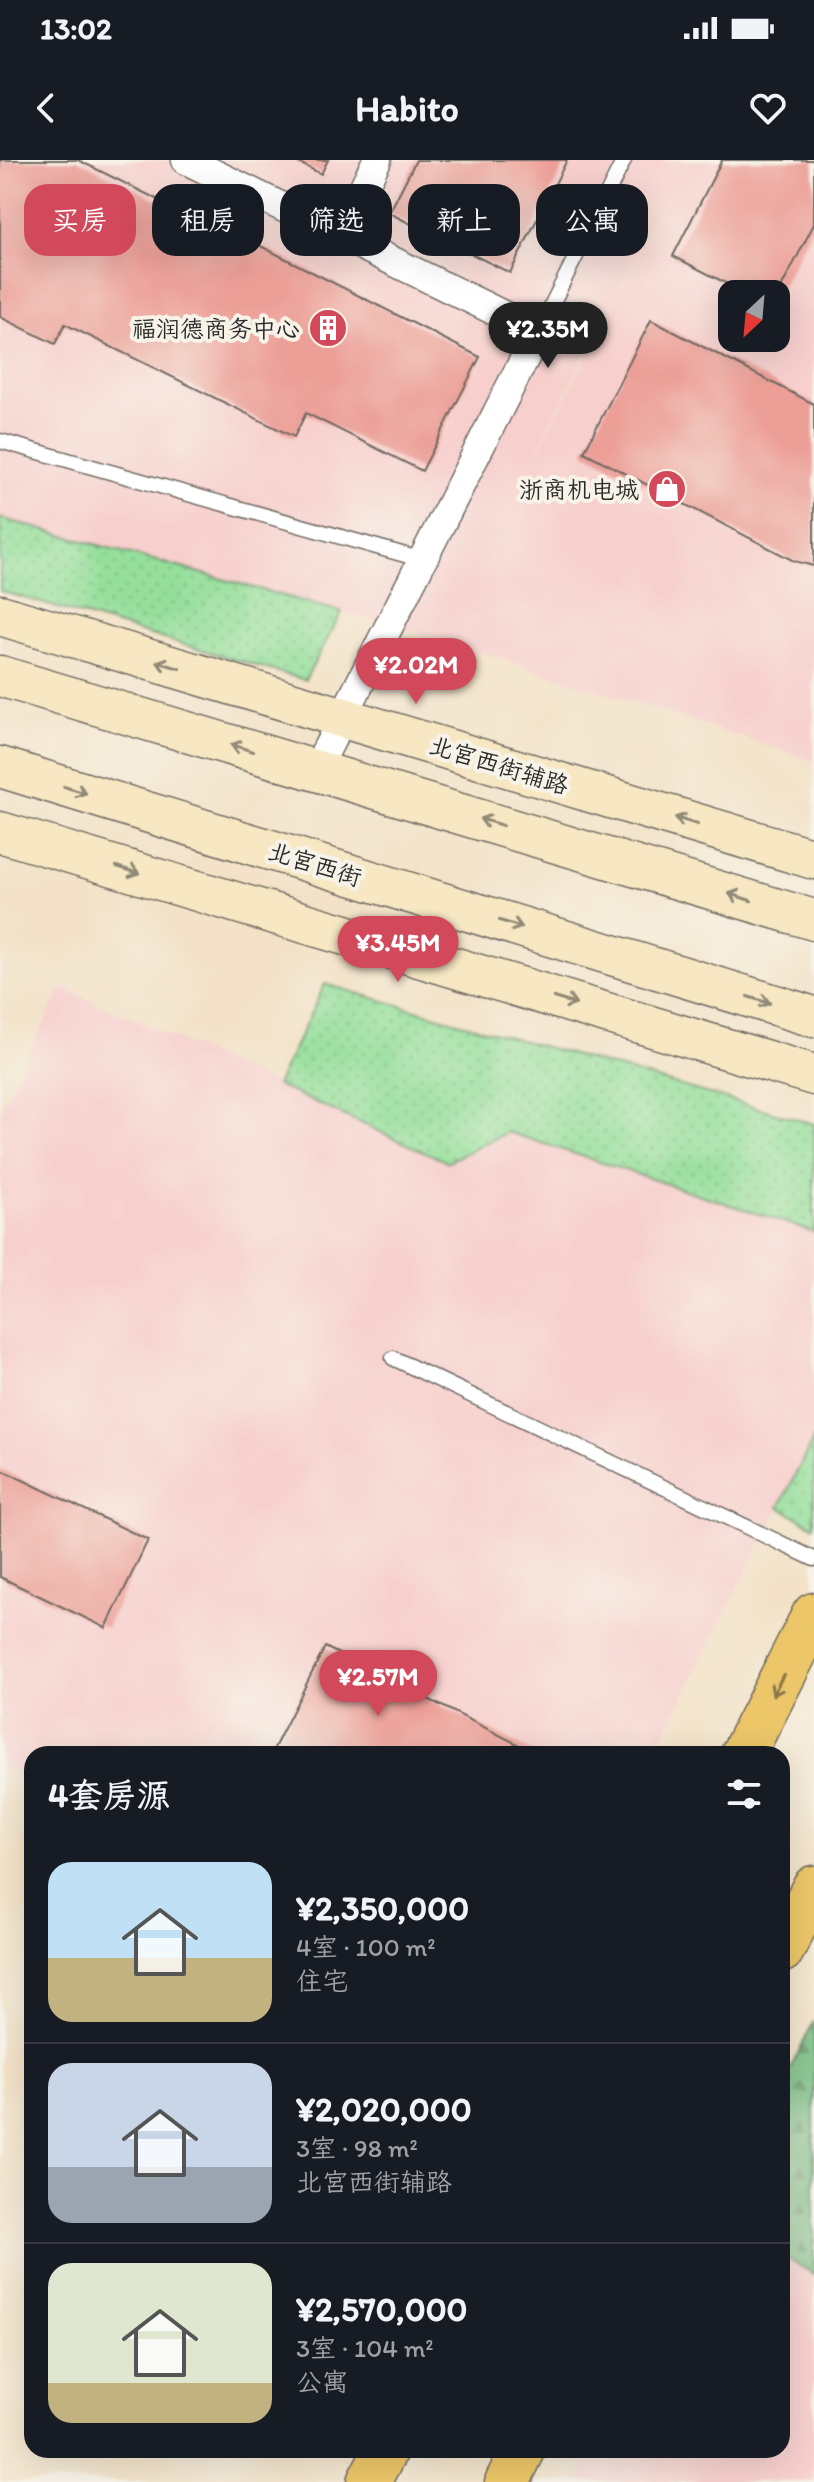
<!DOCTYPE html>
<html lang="zh">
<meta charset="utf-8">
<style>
:root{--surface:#171b24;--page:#20242c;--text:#f1f3f6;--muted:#9ea1a6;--line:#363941;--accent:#d1495b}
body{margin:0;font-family:Itim,"LXGW WenKai TC",sans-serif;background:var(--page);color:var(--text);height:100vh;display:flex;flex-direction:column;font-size:30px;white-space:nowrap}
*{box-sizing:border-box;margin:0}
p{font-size:26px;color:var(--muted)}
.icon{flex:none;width:44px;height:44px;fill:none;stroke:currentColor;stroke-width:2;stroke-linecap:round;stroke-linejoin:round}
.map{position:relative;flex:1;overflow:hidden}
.sheet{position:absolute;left:24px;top:1586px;width:766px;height:712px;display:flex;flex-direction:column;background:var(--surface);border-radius:24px;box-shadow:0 8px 32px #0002}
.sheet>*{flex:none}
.guide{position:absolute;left:24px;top:24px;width:766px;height:72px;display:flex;gap:16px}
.needle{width:52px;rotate:206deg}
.tools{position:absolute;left:718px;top:120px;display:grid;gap:16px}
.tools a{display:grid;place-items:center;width:72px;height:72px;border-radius:16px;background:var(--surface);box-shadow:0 8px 32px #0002;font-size:40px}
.price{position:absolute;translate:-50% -68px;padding:0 18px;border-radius:28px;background:var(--accent);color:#fff;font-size:26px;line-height:52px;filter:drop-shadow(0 2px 4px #0008)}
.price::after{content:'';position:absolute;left:50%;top:48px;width:24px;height:18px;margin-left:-12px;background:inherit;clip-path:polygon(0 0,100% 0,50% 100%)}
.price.on{background:#222;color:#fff}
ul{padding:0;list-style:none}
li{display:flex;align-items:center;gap:24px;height:200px;padding:0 24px}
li+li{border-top:2px solid var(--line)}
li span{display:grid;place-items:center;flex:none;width:224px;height:160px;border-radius:24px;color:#555}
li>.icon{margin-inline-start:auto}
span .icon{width:96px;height:96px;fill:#fffc;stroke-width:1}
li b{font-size:34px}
h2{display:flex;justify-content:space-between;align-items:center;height:96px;padding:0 24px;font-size:34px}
.chip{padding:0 28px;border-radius:24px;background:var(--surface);box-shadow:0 8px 32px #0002;font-size:28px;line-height:72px}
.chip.on{background:var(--accent);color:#fff}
.status{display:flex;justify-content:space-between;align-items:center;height:56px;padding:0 40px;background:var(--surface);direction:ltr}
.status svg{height:22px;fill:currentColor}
header{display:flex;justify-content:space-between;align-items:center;height:104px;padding:0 24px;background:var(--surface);font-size:36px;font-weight:800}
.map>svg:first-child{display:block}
.built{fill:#f7d0ce;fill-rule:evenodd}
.forest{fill:url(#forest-firs);stroke:#527457;stroke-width:2}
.garden{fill:url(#garden-dots);stroke:#608563;stroke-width:2}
.building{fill:#ec9f97}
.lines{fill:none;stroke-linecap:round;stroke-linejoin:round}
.lane-casing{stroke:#716b62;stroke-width:17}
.street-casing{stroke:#716b62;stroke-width:31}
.secondary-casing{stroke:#716b62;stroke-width:43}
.primary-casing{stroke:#716b62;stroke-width:47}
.lane{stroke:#fff;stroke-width:14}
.street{stroke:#fff;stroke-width:28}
.secondary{stroke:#f7e8c3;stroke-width:40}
.primary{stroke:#ecc669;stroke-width:44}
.oneway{stroke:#918a77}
.oneway2{stroke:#8c784a}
.labels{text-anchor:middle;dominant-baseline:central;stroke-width:8;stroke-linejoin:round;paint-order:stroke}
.poi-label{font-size:24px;fill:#2b2b2b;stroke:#f7f3e8;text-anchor:end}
.street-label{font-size:24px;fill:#2b2b2b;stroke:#f7f3e8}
</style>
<div class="status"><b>13:02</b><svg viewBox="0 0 49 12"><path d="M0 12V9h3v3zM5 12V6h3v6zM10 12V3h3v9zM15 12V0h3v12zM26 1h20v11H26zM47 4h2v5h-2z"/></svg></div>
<header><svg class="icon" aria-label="back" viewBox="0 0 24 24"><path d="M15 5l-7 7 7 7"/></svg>Habito<svg class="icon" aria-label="heart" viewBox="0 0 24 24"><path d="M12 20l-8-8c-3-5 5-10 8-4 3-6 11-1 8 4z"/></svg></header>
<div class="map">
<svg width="814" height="2322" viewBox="0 0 814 2322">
<defs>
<pattern id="forest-firs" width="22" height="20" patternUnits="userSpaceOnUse" patternTransform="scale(2)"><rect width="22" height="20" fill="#78be83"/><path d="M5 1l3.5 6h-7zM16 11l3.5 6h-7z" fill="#639b6b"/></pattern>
<pattern id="garden-dots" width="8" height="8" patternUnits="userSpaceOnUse" patternTransform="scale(2)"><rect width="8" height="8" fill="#95df9b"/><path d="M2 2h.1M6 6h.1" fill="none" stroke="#81c086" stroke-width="1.8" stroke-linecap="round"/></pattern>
</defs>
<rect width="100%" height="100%" fill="#f7f3e8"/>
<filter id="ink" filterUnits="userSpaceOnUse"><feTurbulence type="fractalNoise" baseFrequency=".0125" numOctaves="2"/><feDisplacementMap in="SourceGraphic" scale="16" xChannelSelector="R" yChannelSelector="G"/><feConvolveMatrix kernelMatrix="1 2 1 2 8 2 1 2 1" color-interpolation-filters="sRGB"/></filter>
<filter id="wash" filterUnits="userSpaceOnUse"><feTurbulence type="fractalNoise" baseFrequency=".006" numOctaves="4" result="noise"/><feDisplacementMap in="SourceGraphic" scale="32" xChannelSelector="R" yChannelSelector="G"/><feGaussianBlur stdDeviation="1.8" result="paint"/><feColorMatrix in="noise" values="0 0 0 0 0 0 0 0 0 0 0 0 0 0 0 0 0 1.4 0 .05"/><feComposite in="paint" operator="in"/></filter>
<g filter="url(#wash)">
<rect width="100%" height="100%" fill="#f3e2c7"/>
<!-- built -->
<g class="built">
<path d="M0 0H686L570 224 499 367 687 0H814V601L442 479 0 358ZM732 134H776V178H732Z"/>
<path d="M62 827 447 1002 508 972 814 1072V1278L654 1594H32V1622L0 1607V950Z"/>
<path d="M782 2096 814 2114V2322H577L594 2290H782Z"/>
</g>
<!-- forest -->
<path class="forest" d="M814 1861V2114L782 2096V1925Z"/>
<!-- garden -->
<g class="garden">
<path d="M0 358 342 452 305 520 0 431Z"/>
<path d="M325 824 814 964V1072L508 972 447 1002 276 925Z"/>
<path d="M814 1278V1366L779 1347Z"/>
</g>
<g id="blocks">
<!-- building -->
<g class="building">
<path d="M0 0H78L213 67 215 63 480 197 422 311 306 253 294 277 65 164 55 184 0 157Z"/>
<path d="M293 0H328L321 14Z"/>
<path d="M416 0H567L510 113 389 53Z"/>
<path d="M722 0H814V64L776 138V134H747L673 96Z"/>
<path d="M651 160 814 244V406L794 401 584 292Z"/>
<path d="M0 1309 148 1380 106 1468 0 1417Z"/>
<path d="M325 1487 537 1594H271Z"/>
</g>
</g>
</g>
<g filter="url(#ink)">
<use href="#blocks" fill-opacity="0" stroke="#716b62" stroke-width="2"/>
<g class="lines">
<!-- lane casing -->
<g class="lane-casing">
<g id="lane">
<path d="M538 172 624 0"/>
<path d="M0 281 423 400"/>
<path d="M393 1198 814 1399"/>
</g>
</g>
<!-- street casing -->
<g class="street-casing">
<g id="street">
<path d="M186 0 538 172 316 610"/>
<path d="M340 75 377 0"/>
</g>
</g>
<!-- secondary casing -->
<g class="secondary-casing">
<g id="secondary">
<path d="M0 455 814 699"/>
<path d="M0 516 814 760"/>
<path d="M0 607 814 857"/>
<path d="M0 672 814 915"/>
</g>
</g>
<!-- primary casing -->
<g class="primary-casing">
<g id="primary">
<path d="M743 1594 814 1455"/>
<path d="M782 1790 814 1728"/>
<path d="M369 2322 386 2290"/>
<path d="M507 2322 523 2290"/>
</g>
</g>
<!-- lane -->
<use href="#lane" class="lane"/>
<!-- street -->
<use href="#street" class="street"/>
<!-- secondary -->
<use href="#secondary" class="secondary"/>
<!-- primary -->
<use href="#primary" class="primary"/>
</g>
<!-- one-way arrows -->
<defs><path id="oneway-shaft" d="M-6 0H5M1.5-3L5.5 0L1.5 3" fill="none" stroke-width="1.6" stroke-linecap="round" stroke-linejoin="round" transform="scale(2)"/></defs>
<g class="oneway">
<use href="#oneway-shaft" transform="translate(168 505) rotate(-163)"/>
<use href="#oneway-shaft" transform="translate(242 588) rotate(-163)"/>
<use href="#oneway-shaft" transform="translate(75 630) rotate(17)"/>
<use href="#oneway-shaft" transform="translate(686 661) rotate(-163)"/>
<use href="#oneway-shaft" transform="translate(491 662) rotate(-163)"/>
<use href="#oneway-shaft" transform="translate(128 710) rotate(17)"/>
<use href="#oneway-shaft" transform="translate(740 737) rotate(-162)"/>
<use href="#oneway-shaft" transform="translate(511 764) rotate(17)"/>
<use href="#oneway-shaft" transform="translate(759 840) rotate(17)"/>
<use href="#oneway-shaft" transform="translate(565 841) rotate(17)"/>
</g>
<use class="oneway2" href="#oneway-shaft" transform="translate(778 1525) rotate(117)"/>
</g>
<!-- icons -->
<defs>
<g id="building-disc" transform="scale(2)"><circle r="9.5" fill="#d1495b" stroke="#f7f3e8"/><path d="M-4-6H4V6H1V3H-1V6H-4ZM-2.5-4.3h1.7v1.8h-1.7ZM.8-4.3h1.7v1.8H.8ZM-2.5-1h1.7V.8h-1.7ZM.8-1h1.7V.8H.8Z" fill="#fff"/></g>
<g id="shop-disc" transform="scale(2)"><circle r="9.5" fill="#d1495b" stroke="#f7f3e8"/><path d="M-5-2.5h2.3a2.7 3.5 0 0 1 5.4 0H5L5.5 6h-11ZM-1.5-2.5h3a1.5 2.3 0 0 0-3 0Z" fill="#fff"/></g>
</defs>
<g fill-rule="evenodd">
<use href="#building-disc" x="328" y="168"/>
<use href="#shop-disc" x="667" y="329"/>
</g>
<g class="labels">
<!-- poi labels -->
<g class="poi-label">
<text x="300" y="168">福润德商务中心</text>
<text x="639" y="329">浙商机电城</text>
</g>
<!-- street labels -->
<g class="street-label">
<text transform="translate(499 605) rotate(17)">北宫西街辅路</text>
<text transform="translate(315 704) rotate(17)">北宫西街</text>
</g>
</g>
</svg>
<div class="tools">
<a><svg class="needle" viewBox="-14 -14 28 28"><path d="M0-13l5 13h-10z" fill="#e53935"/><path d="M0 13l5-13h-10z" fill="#9ea1a6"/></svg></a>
</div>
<b class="price on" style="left:548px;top:210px">¥2.35M</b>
<b class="price" style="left:416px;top:546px">¥2.02M</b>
<b class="price" style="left:398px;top:824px">¥3.45M</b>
<b class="price" style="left:378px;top:1558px">¥2.57M</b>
<div class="guide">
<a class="chip on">买房</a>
<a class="chip">租房</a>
<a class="chip">筛选</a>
<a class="chip">新上</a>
<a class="chip">公寓</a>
</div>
<section class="sheet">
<h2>4套房源<svg class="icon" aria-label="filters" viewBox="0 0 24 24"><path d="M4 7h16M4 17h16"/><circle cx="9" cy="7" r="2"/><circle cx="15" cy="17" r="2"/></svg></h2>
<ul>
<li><span style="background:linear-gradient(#bfe0f5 60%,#c2b280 0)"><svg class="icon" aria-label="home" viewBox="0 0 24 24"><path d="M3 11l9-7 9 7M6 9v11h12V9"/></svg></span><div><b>¥2,350,000</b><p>4室 · 100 m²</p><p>住宅</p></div></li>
<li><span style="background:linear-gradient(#c9d6e8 65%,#9aa5b1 0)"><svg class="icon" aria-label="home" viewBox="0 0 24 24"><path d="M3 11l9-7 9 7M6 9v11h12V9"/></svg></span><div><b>¥2,020,000</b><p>3室 · 98 m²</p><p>北宫西街辅路</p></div></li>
<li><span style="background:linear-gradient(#dfe7d0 75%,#c2b280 0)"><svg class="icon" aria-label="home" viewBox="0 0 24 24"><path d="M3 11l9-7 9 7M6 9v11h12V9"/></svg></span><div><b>¥2,570,000</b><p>3室 · 104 m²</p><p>公寓</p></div></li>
</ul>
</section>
</div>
